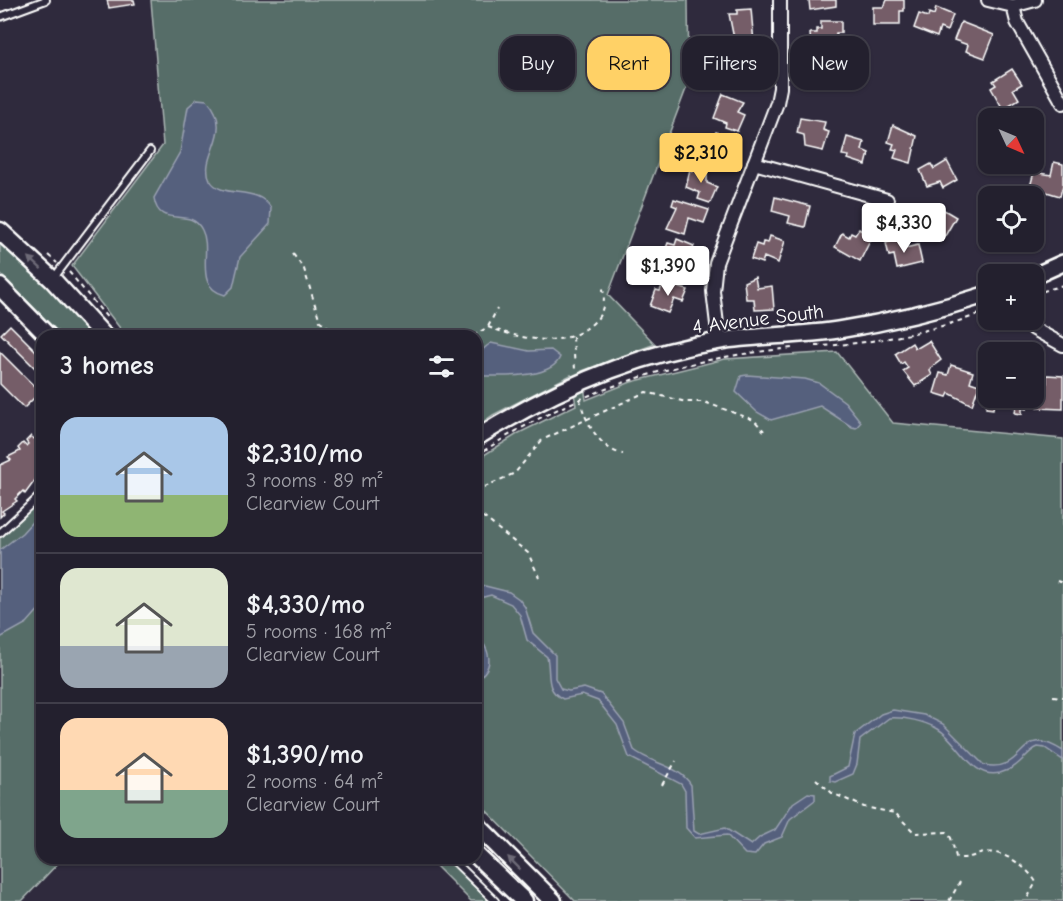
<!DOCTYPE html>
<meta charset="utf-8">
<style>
:root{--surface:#23202e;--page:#2f2d3a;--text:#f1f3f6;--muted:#a3a3aa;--line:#403e4a;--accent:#ffd166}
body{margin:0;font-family:"Comic Neue",sans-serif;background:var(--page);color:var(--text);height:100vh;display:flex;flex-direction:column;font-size:22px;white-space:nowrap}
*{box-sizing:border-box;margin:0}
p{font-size:20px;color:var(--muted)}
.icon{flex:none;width:33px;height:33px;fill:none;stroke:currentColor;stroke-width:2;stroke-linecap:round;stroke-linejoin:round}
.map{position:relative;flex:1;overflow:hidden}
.side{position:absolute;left:36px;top:330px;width:446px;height:534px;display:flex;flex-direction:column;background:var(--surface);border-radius:18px;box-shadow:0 2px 4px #0004,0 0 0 2px var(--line)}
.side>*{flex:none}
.guide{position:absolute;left:500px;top:36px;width:472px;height:54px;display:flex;gap:12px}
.needle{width:39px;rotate:134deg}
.controls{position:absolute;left:978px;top:108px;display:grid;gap:12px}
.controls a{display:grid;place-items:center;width:66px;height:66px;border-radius:12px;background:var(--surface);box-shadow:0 2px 4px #0004,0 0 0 2px var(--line);font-size:30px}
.price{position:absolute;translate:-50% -51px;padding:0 14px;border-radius:6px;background:#fff;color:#222;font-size:20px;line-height:39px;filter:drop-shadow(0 2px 3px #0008)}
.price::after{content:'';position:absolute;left:50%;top:36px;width:18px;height:14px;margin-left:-9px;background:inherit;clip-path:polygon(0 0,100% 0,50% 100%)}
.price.active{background:var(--accent);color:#111}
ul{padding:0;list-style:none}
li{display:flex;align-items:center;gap:18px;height:150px;padding:0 24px}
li+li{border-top:2px solid var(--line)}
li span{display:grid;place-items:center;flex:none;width:168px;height:120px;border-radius:18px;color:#555}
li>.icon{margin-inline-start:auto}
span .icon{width:72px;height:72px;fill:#fffc;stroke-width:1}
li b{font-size:26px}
h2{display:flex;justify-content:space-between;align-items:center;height:72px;padding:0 24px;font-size:26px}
.chip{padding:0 21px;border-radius:18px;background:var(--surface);box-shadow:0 2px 4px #0004,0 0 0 2px var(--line);font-size:21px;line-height:54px}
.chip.active{background:var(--accent);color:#111}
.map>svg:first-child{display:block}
.green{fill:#576d68;stroke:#abb6b4;stroke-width:1.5}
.water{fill:#55617d;stroke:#99a0b1;stroke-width:1.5}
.building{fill:#755d67;stroke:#fff;stroke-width:1.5}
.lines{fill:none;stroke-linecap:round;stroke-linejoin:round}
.service-casing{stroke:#fff;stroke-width:10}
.minor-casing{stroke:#fff;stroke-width:16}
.tertiary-casing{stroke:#fff;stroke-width:20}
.secondary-casing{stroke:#fff;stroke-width:21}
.path{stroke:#fff;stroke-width:2;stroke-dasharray:4.5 4.5;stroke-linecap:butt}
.service{stroke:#2f2a3d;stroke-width:6}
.minor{stroke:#2f2a3d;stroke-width:12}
.tertiary{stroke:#2f2a3d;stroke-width:15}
.secondary{stroke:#2f2a3d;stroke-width:16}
.oneway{fill:#6d6a77}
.labels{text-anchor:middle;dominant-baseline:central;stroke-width:5;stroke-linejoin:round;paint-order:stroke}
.street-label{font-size:20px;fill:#fff;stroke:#2f2a3d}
</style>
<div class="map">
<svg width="1063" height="901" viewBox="0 0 1063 901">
<rect width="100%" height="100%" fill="#2f2a3d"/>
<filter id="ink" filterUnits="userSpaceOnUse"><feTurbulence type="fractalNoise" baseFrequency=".0167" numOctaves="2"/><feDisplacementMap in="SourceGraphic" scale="12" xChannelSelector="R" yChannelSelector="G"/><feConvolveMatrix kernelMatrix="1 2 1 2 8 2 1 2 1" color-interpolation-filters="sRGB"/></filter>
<g filter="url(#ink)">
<!-- green -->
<g class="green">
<path d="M151 0H688L689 81 608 295 655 344 582 371 586 400 631 382 725 359 837 352 893 423 1063 439V901H575L476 800V460L519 433 576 405 571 375 493 415 476 427V336H126L72 266 163 145Z"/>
<path d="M0 239 41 276 96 336H62L0 274Z"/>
<path d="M42 490V858H63L22 901H0V530Z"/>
<path d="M428 858H445L489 901H471Z"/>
</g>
<!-- water -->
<g class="water">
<path d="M197 99 207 100C236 132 198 155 210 180 221 200 257 184 271 208L270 224 240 257 233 287 225 295C192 287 213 251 202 230 190 205 159 231 154 198L180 152 188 107Z"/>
<path d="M491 343 529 351 551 350 560 357C552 379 502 376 483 376L477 371C476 357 479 351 491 343Z"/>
<path d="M747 375 805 379 819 383 845 402 861 422 856 428 852 427 820 406 771 420 757 412 736 392 741 376Z"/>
<path d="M42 511V606L27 623 0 638V550L22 533Z"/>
<path d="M485 586 509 592 519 599 525 607 533 633 555 655V678L561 689 569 691 584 688 601 694 624 723 634 750C651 764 679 765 691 785L694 831 699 834 725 828 751 845 760 837 775 830 793 803 808 793 815 794V800L790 819 782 837 764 844 755 855 745 854 727 835 695 838 686 828 685 791 681 784 629 757 617 725 598 701 582 695 563 699C544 690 551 674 547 657L527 640 520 615 511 604 491 595 480 598 476 603V589Z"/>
<path d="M476 634C489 648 497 667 476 679V666L479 658 476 648Z"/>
<path d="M893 710 924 715 943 724 984 765C1029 774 1016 721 1063 751V760L1045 748 1038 747C1024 753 1022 767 1000 773 971 780 959 741 938 729 924 721 905 717 889 718L860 740 857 764 853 774 835 782 830 781V776L848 767 855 734 881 714Z"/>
</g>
<!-- building -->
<g class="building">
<path d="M107 0H134L135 4 109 8Z"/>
<path d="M809 0H836V6L810 10Z"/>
<path d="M887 0H904V11H900V25H873V7H884Z"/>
<path d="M936 8 953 15 947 31 940 28 937 37 914 28 919 14 928 17 929 13 934 15Z"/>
<path d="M751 9 754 43 735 44 729 14H737V10Z"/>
<path d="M821 21H841V33H836V47L811 48 810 33H817V29H821Z"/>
<path d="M961 22 994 35 985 58 966 51 968 45 954 40Z"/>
<path d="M738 51 752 52 753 71 742 70 739 85H723V79H716V70L724 71 725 55 738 56Z"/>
<path d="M818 58H836V81H823L824 87H812L811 70H818Z"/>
<path d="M1012 69 1022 84 1013 89 1019 99 1003 109 991 88 996 85 993 81Z"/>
<path d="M723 94 743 102 737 112 744 115 737 131 725 127 726 123 714 118Z"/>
<path d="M800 118 825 122 823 130 829 132 823 151 805 147 804 135 797 133Z"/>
<path d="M893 125 917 136 911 163 894 158 897 150 892 149 894 144 888 142Z"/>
<path d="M716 132 733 138 721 164 704 158Z"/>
<path d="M847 137 864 142 862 150 869 153 866 165 848 159 849 156 842 155Z"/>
<path d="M947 161 957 180 943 188 940 182 927 186 920 170 931 164 934 169Z"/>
<path d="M1054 162 1063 164V185L1060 196 1030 187 1034 172 1051 175Z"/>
<path d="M695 166 707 170V183L717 187 710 203 698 199 700 193 686 187 690 169 693 171Z"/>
<path d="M775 197 810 206 805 227 788 223 790 216 772 211Z"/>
<path d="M674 199 709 210 704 223 689 218 685 234 667 228 677 207 672 205Z"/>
<path d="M939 207 956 217 945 236 932 228 930 232 920 226 928 211 934 214Z"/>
<path d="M859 229 872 237 860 261 835 247 842 233 849 237 851 233 855 235Z"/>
<path d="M770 236 785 241 778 263 764 257 762 263 751 259 756 244 762 246 763 242 768 243Z"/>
<path d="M902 238 905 248 918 245 922 263 897 269 894 255 889 256 886 243Z"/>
<path d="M677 239 694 246 688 263 682 261 678 273 659 266 668 243 675 245Z"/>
<path d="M755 277 757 288 772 286 774 309 755 310 754 299H746L744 282Z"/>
<path d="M663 283 688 290 683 302 674 299 668 313 650 306 656 290 660 291Z"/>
<path d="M10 325 42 357V375L1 334Z"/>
<path d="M929 341 941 360 932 367 930 371 932 375 915 386 903 371 908 368 904 362 901 364 895 354 912 343 915 348 919 347Z"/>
<path d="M0 352 40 392 24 408 0 384Z"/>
<path d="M951 365 973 372 970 382 979 385 972 405 949 393 947 397 934 393 940 373 948 375Z"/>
<path d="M1047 375 1063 376V409L1037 408 1038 382 1047 383Z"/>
<path d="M985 388 988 389V398H1029L1027 409 1022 408V414L1015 413 1016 407 994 403 993 409 986 408 987 402H983Z"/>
<path d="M38 435 42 440V478L39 482 36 479 25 494 23 491 15 499 17 501 2 511 4 513 0 517V465L11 460 8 457 20 451 18 448 23 443 26 446 28 444 26 441 31 436 33 439Z"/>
</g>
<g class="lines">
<!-- service casing -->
<g class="service-casing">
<g id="service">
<path d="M0 17 46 0"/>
<path d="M53 279 150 151"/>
<path d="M0 533 42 494"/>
<path d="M451 858 495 901"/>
</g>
</g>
<!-- minor casing -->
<g class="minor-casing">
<g id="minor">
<path d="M988 0 1013 6 1035 0"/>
<path d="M1013 6 1017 22 1063 103"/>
<path d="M754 163 887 200"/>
<path d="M1028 320 1034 329 1063 345"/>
<path d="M719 341 713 291 716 263 777 103 780 88V0"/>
</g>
</g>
<!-- tertiary casing -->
<g class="tertiary-casing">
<g id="tertiary">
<path d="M1034 276 1063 263"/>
<path d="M476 438C550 392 632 354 720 341 759 335 799 336 838 330 889 322 939 310 988 294"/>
</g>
</g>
<!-- secondary casing -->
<g class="secondary-casing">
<g id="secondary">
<path d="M0 231 52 279 104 336"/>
<path d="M0 287 48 336"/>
<path d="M476 824 553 901"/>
<path d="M476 855 524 901"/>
</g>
</g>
<!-- path -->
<g class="path">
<path d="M293 254 304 269 320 321 331 329 358 336"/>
<path d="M48 255 57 263"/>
<path d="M69 272 109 320"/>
<path d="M1034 294 1063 285"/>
<path d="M488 327C522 339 564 350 593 323 604 314 606 299 602 285"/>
<path d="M116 330 121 336"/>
<path d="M473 336 488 327 497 309"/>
<path d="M573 337 575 370"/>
<path d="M816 346C870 345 938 330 988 311"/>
<path d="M580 399C584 420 600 450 623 454"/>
<path d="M476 456C574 390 676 359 793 348"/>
<path d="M476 491 515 473 542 440 646 392 686 402H704L754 420 764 431"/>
<path d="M476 511 528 553 539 577"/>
<path d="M1057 581 1063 583"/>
<path d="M1053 696 1063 697"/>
<path d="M816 779 832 793 864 807 895 813 915 833 947 832 951 838 956 857C966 860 974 855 984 853 1003 849 1027 867 1036 882L1026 901"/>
<path d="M662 785 676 761"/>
<path d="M949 901 960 882"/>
</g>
<!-- service -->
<use href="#service" class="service"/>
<!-- minor -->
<use href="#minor" class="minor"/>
<!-- tertiary -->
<use href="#tertiary" class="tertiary"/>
<!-- secondary -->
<use href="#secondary" class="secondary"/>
</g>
<!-- one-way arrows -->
<defs><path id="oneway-solid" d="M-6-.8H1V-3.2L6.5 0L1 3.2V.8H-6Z" transform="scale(1.5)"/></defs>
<g class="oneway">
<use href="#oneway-solid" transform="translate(35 263) rotate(-137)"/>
<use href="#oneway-solid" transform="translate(514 863) rotate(-135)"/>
</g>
</g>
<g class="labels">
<!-- street labels -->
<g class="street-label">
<text transform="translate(758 319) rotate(-7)">4 Avenue South</text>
</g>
</g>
</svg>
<div class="controls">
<a><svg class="needle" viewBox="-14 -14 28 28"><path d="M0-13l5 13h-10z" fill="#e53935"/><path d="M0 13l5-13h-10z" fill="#a3a3aa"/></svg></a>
<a><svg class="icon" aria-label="locate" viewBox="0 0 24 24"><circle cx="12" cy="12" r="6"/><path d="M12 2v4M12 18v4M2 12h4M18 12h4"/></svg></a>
<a>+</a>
<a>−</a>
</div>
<b class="price active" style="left:701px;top:184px">$2,310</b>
<b class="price" style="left:904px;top:254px">$4,330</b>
<b class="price" style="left:668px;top:297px">$1,390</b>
<div class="guide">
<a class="chip">Buy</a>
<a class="chip active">Rent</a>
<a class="chip">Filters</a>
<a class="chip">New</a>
</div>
<section class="side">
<h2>3 homes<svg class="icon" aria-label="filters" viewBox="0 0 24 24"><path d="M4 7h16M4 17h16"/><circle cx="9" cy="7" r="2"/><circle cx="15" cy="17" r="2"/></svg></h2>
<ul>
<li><span style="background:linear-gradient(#a9c7e8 65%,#8fb573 0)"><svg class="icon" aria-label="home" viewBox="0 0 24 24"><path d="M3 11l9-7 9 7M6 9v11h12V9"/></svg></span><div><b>$2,310/mo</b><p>3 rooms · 89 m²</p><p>Clearview Court</p></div></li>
<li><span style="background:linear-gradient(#dfe7d0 65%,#9aa5b1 0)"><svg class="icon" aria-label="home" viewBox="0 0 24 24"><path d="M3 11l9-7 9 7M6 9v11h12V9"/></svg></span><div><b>$4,330/mo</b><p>5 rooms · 168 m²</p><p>Clearview Court</p></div></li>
<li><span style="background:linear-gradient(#ffd9b3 60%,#7fa58c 0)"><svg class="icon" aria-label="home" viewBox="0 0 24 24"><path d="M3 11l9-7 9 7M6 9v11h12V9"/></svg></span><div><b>$1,390/mo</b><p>2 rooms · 64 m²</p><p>Clearview Court</p></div></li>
</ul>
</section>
</div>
